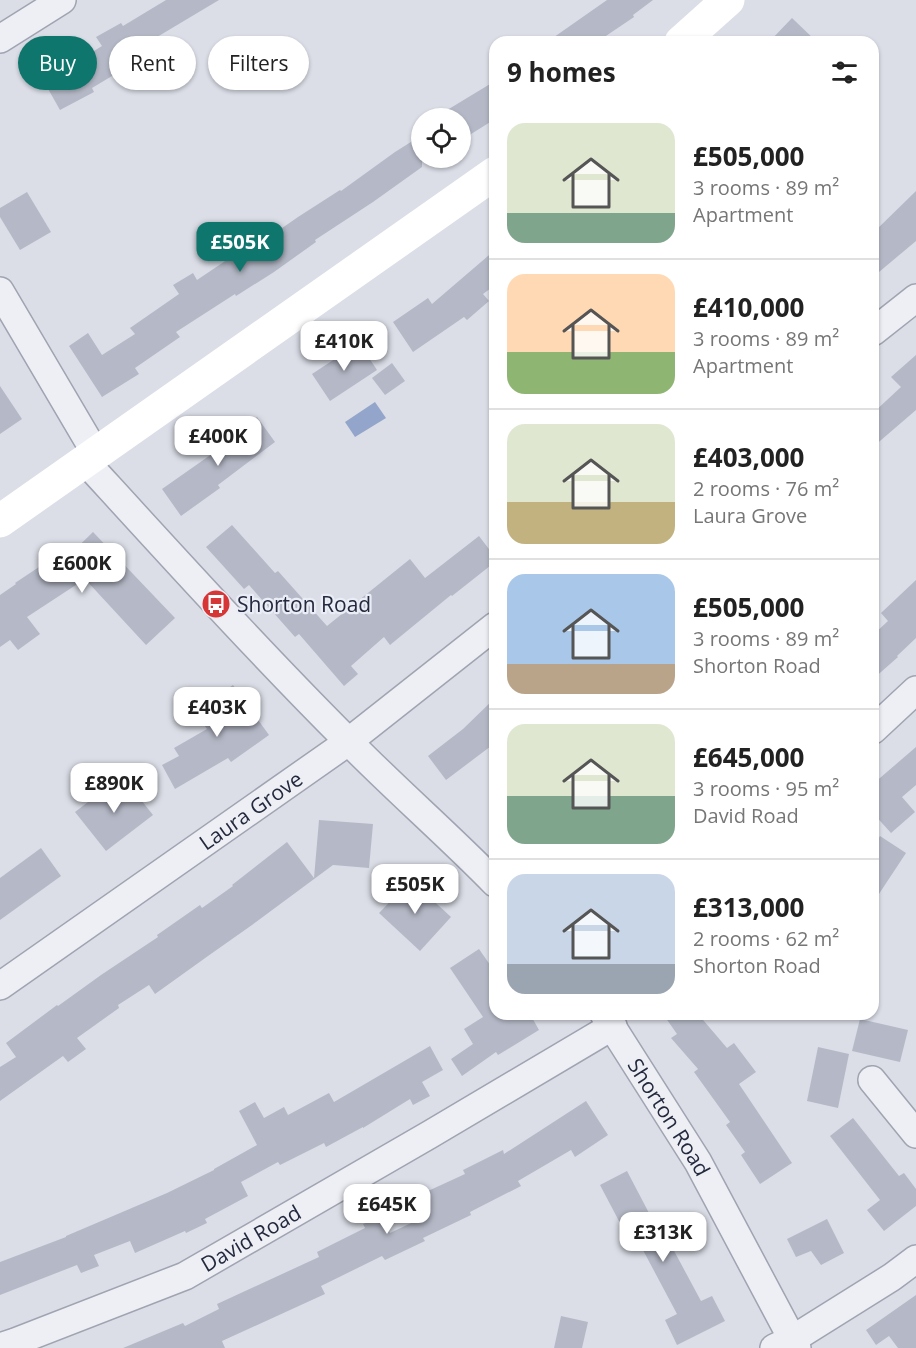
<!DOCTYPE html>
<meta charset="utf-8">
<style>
:root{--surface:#fff;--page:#f2f2f2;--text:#222;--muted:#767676;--line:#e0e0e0;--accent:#0f766e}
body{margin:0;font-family:"Open Sans",sans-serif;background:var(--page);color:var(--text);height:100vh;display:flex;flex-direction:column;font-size:22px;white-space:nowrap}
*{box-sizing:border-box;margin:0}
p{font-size:20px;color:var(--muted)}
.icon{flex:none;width:33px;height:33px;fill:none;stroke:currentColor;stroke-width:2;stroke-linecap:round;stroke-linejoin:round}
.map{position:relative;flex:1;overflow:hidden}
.panel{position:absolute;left:489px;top:36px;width:390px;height:984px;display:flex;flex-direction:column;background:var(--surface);border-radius:18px;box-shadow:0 2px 4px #0004}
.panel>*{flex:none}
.top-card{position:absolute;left:18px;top:36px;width:381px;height:54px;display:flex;gap:12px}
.controls{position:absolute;left:411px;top:108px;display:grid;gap:12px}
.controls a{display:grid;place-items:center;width:60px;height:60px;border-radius:50%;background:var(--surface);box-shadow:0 2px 4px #0004;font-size:30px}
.price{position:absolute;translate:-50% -51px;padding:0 14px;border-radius:12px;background:#fff;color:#222;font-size:20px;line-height:39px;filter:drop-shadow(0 2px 3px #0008)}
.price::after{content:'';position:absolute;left:50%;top:36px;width:18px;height:14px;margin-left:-9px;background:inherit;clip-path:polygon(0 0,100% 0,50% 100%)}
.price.selected{background:var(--accent);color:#fff}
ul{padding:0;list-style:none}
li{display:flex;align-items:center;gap:18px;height:150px;padding:0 18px}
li+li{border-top:2px solid var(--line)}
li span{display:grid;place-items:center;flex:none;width:168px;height:120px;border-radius:18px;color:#555}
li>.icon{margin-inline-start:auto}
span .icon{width:72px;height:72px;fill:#fffc;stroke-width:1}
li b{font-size:26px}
h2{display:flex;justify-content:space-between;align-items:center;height:72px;padding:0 18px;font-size:26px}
.tag{padding:0 21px;border-radius:27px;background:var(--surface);box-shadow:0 2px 4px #0004;font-size:21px;line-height:54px}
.tag.selected{background:var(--accent);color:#fff}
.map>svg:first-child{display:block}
.water{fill:#93a5ca}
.building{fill:#b5b9c7}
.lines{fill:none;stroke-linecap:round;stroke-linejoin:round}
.street-casing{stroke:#a0a4b1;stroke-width:30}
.street{stroke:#eeeff5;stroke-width:27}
.secondary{stroke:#fff;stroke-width:33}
.labels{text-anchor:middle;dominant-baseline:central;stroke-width:4.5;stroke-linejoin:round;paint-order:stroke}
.poi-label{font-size:21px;fill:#242a3e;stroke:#eaedf5;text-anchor:start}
.street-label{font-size:21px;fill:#242a3e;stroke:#eaedf5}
</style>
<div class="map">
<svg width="916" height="1348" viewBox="0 0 916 1348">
<rect width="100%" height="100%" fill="#dbdee7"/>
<!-- water -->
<path class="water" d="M375 402 386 418 355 437 345 422Z"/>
<!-- building -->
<g class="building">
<path d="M166 0H219L137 49 142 58 92 88 94 92 60 110 38 71 63 57 68 67 102 46 96 37 121 23 123 26Z"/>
<path d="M607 0H653L633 15 634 17 597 42H547Z"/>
<path d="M792 18 817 42H769Z"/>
<path d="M495 81V119L460 141V118H434Z"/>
<path d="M422 135V167L373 202 315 240 316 242 274 272 236 296 235 294 176 332 180 337 135 368 139 374 102 397 69 346 88 333 102 355 135 334 130 328 179 294 173 285 193 273 197 280 246 247 249 251 298 217 340 190 341 191 395 152Z"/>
<path d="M916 191V241L873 277V233Z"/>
<path d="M27 192 51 232 20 250 0 217V208Z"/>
<path d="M495 250V285L483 294 489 301 467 320 464 317 413 352 393 322 428 298 432 304Z"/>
<path d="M359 343 377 370 330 401 312 374Z"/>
<path d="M916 355V410L873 447V413L901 387 891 377Z"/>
<path d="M392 363 405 381 385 395 372 378Z"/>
<path d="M0 386 22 419 0 434Z"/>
<path d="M257 417 275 442 218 485 220 488 181 516 162 489 219 449 217 447Z"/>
<path d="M232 525 275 573 278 571 327 626 410 559 425 578 479 536 495 557V562L452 596 451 595 390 645 384 637 351 666 358 674 344 686 299 634 295 637 249 585 244 589 206 547Z"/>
<path d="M93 532 175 618 146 645 85 579 27 617 40 634 18 650 10 640 0 647V595L16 584 15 583 51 559 57 567Z"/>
<path d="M916 580V638L897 656 898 657 873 679V635L888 621 881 613Z"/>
<path d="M233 685 269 735 231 762 228 758 175 789 162 765 179 756 174 748 207 729 195 712Z"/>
<path d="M495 698V743L446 780 428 756 463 729Z"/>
<path d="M916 747V785L902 797 915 812 891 833 873 813V784Z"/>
<path d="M122 776 153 815 106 851 75 812Z"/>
<path d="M319 820 373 824 369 868 333 865 252 925 208 956 155 994 149 985 118 1005 119 1008 77 1038 86 1049 68 1062 63 1056 0 1101V1067L16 1057 6 1043 57 1005 58 1006 101 975 158 937 157 935 200 905 202 908 233 886 232 885 287 842 314 878Z"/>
<path d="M880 836 906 853 873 903V847Z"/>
<path d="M41 848 61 876 0 920V878Z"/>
<path d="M411 880 451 917 420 951 379 913Z"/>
<path d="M479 949 495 972V1014H530L539 1030 498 1055 496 1052 462 1076 451 1059 473 1044 464 1029 483 1017 450 968Z"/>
<path d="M663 1014H698L727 1048 734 1043 756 1072 739 1084 792 1163 760 1184 741 1155 745 1152 726 1125 730 1122 694 1072 698 1069 671 1038 677 1034Z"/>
<path d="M860 1019 908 1030 900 1062 852 1051Z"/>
<path d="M430 1046 443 1070 422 1082 430 1096 413 1105 410 1099 363 1128V1127L326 1147 324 1143 280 1165 278 1162 241 1182 248 1196 205 1219 207 1223 186 1233 185 1231 135 1253 130 1241 94 1255 99 1266 81 1273 77 1265 0 1295V1262L66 1237V1236L167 1193 214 1170V1169L257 1145 239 1111 255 1102 264 1118 284 1107 288 1115 329 1093 334 1102Z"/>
<path d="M818 1047 849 1054 838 1108 807 1101Z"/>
<path d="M586 1101 608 1135 575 1157 571 1150 518 1181 521 1186 470 1212 471 1215 423 1238 425 1241 385 1260 382 1256 321 1286 325 1294 222 1341 225 1348H123L183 1323 185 1326 219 1309 217 1304 319 1257 317 1252 365 1228 363 1224 382 1217 390 1233 424 1217 415 1197 465 1174 463 1170 503 1150 504 1154Z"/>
<path d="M853 1118 899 1176 904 1173 916 1189V1206L884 1231 867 1210 880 1200 830 1136Z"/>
<path d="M627 1171 661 1236 665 1234 701 1301 712 1296 725 1321 677 1345 665 1320 677 1314 627 1220 620 1223 600 1185Z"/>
<path d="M827 1219 844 1253 821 1265 811 1251 796 1257 787 1239Z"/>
<path d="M916 1295V1348H898L889 1336 876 1345 866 1330Z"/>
<path d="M561 1316 588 1322 582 1348H554Z"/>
</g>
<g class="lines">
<!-- street casing -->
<g class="street-casing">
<g id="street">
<path d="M0 39 62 0"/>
<path d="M0 291 96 454"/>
<path d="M873 332 916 298"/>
<path d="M85 461C171 555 257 650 347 740 395 789 447 834 495 883"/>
<path d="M873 730 916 690"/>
<path id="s1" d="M0 986 348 742 495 626"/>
<path id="s2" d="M604 1014 698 1162 797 1348"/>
<path d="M872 1080 916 1134"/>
<path id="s3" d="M0 1347 15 1342 185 1276 429 1135 613 1026"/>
<path d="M774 1348 793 1339 892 1277 916 1259"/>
</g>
</g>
<!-- street -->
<use href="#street" class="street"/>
<!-- secondary -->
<g class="secondary">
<path d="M681 42 728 0"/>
<path d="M0 521 495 173"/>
</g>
</g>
<!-- icons -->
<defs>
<g id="bus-disc" transform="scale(1.5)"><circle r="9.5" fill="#d63636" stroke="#eaedf5"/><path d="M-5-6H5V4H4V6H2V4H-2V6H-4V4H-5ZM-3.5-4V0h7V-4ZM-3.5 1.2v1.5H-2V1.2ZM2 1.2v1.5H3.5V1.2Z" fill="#fff"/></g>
</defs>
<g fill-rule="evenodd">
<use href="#bus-disc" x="216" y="604"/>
</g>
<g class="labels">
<!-- poi labels -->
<g class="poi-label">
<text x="237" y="604">Shorton Road</text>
</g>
<!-- street labels -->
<g class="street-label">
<text stroke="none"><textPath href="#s1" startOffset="306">Laura Grove</textPath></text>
<text stroke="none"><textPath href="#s2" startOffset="122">Shorton Road</textPath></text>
<text stroke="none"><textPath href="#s3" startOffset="274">David Road</textPath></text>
</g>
</g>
</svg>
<div class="controls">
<a><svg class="icon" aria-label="locate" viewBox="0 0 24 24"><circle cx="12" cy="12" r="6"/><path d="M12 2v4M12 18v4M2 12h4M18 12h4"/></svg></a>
</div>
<b class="price selected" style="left:240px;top:273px">£505K</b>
<b class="price" style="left:344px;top:372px">£410K</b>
<b class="price" style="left:218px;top:467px">£400K</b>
<b class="price" style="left:82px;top:594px">£600K</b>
<b class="price" style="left:217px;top:738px">£403K</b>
<b class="price" style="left:114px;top:814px">£890K</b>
<b class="price" style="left:415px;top:915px">£505K</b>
<b class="price" style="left:387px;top:1235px">£645K</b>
<b class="price" style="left:663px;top:1263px">£313K</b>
<div class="top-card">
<a class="tag selected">Buy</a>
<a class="tag">Rent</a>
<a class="tag">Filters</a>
</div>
<section class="panel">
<h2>9 homes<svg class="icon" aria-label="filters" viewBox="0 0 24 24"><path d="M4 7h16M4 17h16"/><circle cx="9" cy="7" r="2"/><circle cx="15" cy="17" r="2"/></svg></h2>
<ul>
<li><span style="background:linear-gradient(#dfe7d0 75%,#7fa58c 0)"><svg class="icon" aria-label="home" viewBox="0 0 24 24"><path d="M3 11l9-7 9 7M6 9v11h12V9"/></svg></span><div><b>£505,000</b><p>3 rooms · 89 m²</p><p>Apartment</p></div></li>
<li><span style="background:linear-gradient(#ffd9b3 65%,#8fb573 0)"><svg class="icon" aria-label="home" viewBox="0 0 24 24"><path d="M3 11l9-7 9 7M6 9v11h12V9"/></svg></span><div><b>£410,000</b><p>3 rooms · 89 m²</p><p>Apartment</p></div></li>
<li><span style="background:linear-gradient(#dfe7d0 65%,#c2b280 0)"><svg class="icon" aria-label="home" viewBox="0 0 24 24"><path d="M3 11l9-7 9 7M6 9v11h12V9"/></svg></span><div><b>£403,000</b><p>2 rooms · 76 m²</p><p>Laura Grove</p></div></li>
<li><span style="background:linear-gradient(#a9c7e8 75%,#b9a48a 0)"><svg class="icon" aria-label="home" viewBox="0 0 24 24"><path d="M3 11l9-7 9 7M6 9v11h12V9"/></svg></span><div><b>£505,000</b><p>3 rooms · 89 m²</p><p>Shorton Road</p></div></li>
<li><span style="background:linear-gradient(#dfe7d0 60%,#7fa58c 0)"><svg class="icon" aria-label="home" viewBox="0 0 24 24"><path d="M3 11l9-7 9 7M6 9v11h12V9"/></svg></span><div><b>£645,000</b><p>3 rooms · 95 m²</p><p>David Road</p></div></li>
<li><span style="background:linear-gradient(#c9d6e8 75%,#9aa5b1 0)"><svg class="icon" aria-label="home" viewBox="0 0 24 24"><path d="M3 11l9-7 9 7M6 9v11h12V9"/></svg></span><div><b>£313,000</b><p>2 rooms · 62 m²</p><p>Shorton Road</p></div></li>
</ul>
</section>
</div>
